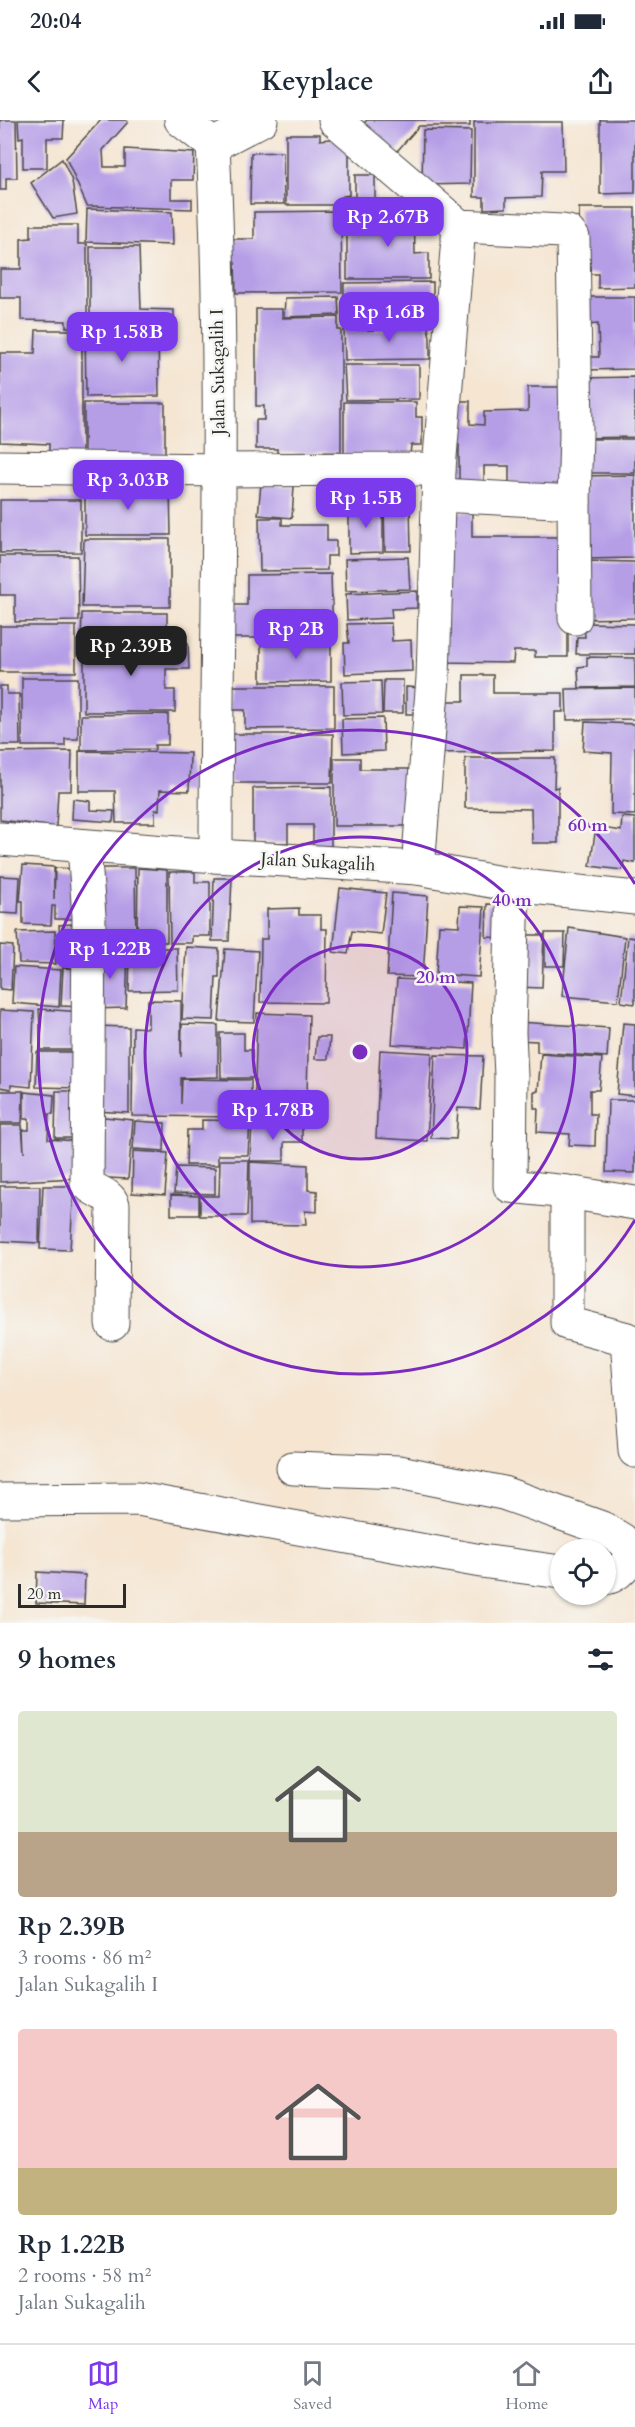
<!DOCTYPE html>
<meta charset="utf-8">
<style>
:root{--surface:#fff;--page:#f6f6f7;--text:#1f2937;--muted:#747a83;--line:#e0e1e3;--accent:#7c3aed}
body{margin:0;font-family:Cardo,serif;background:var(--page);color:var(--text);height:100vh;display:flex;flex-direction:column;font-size:22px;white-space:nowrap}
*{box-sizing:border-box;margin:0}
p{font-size:20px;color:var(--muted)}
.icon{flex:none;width:33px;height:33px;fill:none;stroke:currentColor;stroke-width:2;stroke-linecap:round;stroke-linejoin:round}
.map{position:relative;height:1503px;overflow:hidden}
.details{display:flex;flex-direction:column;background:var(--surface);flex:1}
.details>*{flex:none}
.buttons{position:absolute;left:550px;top:1419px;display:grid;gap:12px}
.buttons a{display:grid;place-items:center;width:66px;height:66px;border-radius:50%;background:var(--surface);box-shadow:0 2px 4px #0004;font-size:30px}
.scale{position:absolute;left:18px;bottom:15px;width:108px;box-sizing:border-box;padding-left:6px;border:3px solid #2b2b2b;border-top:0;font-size:16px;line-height:21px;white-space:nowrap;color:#2b2b2b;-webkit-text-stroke:4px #f6f6f2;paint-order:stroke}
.price{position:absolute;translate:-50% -51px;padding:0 14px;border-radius:12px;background:var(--accent);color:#fff;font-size:20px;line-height:39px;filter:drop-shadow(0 2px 3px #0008)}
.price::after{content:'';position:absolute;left:50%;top:36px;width:18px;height:14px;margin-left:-9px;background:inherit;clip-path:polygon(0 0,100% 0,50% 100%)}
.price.on{background:#222;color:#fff}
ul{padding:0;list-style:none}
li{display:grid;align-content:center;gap:12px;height:318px;padding:0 18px}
li span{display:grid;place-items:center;height:186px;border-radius:6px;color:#555}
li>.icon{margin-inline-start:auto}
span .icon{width:108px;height:108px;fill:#fffc;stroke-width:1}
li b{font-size:26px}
h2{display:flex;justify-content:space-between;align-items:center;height:72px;padding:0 18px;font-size:26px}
.status{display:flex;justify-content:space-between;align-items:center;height:42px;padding:0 30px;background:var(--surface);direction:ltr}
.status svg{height:16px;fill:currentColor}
header{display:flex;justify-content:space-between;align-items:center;height:78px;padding:0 18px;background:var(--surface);font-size:27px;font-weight:800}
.tab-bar{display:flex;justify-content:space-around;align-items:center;height:84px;border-top:2px solid var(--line);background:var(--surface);font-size:16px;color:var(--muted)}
.tab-bar a{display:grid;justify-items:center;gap:3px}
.tab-bar .on{color:var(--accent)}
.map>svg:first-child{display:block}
.building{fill:#b69ee7}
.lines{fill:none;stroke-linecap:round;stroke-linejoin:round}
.minor-casing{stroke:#494744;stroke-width:35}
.minor{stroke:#fff;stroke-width:33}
.ring{fill:none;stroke:#7b2cbf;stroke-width:3}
.labels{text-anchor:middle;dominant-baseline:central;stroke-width:5;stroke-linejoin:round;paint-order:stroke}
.street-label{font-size:18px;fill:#2b2b2b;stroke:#f6f6f2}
.centre{fill:#7b2cbf;stroke:#f6f6f2;stroke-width:3}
.ring-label{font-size:18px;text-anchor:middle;font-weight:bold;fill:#7b2cbf;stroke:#f6f6f2;stroke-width:5;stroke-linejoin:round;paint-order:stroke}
</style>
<div class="status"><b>20:04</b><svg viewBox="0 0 49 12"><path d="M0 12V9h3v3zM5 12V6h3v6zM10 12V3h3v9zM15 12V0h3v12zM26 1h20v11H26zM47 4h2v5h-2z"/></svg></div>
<header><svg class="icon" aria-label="back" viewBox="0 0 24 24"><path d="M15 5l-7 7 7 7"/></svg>Keyplace<svg class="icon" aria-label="share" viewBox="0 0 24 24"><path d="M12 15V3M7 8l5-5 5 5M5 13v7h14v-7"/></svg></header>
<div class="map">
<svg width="635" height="1503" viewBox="0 0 635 1503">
<rect width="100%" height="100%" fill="#f6f6f2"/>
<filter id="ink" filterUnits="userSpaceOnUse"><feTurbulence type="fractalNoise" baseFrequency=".0167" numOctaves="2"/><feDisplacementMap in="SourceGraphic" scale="12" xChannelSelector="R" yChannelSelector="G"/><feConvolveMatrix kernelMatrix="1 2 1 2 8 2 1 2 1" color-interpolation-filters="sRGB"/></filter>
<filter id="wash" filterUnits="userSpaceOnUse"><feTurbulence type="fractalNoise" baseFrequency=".008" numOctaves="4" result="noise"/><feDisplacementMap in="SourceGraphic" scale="24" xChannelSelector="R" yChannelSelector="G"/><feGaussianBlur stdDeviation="1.35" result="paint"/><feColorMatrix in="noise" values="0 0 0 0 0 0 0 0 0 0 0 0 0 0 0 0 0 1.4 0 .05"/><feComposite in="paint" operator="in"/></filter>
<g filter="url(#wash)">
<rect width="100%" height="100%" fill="#f5e5d1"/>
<g id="blocks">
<!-- building -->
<g class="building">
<path d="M0 0H16L17 58H6V70H0Z"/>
<path d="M18 0H64L63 18H47V48H23V17L19 18Z"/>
<path d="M101 0H126L128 2 103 30 104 47H125V29L194 33 193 60H171V79H192V89L87 86 66 38Z"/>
<path d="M367 0H470V6H419L392 37 360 7Z"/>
<path d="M600 0H635V73L600 74Z"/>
<path d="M474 2H563L564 51H542L541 77 506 78V88L484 89V77H474Z"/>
<path d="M423 10 471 11 470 64 422 65Z"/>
<path d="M286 14H320V20L342 18 349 26V75L343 76 344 85H286Z"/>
<path d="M283 32 284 84H250L251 33Z"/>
<path d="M62 39 72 61 77 94 53 98 31 63Z"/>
<path d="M355 55H375V111H345V77H355Z"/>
<path d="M377 85H414L415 134 429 133V159H347V114L377 113Z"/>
<path d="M579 88H635V167L598 168V154H586L580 131Z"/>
<path d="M87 89 172 92 173 125 86 122Z"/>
<path d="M341 91 342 172 236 173 235 142H232V119H254V92Z"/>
<path d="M31 105H78V124H87V207H66V201L21 200V178H0V149H21V119L31 118Z"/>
<path d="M90 127H139L141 189 174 190V205L90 206Z"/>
<path d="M433 162V189H424V201H387L388 207 344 208V163Z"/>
<path d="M338 177 339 195 284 197 285 178Z"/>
<path d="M586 177H635V249L582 250V237H599L598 204 587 205Z"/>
<path d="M256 189H282V198L338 197V210H341V332L277 333V329H256V300H264V286H256Z"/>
<path d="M390 203H427L430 217V239L345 240 344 210H390Z"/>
<path d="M85 209 158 211 159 276 86 277Z"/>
<path d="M36 210H82V337H49V324L0 322V233H35Z"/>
<path d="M344 245H419V279L346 280Z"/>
<path d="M635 257V317L579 318 580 258Z"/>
<path d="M528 267H564L563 369 509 367V346H484V366L459 364V325L447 324 449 281H470V304L484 305V292L528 291Z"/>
<path d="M344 282H416V297H422V325H411L410 335H344Z"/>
<rect x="84" y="283" width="81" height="54"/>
<rect x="578" y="319" width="57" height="34"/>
<path d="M635 355V438L585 439 583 356Z"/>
<path d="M261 364 294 366 292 398 258 395Z"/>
<path d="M85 367H170L171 415H85Z"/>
<path d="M0 380H81V432L0 433Z"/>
<path d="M410 384 411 431H385L384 385Z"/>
<path d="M349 385H383V432L349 433Z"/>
<path d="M443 392H472V417H561L568 423V537H535V531H514L513 543 442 542Z"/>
<path d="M259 398H282V405H327V421H336V436H327V450L260 451Z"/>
<path d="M84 419H170V487H82Z"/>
<path d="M0 436H78L79 501 15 502V475H0Z"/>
<path d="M408 437 410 469 346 471 345 439Z"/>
<path d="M583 441 635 442V498L583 499Z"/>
<path d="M331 454 333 518H226V485H247V455Z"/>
<path d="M417 471V488L391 489 392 498 347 500 346 474Z"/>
<path d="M82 493H167V520L81 521Z"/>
<path d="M391 503 392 521 411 520 412 551 345 554 344 523H349L347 504Z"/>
<path d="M584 503 635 504V534H576L577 517H585Z"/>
<rect x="0" y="506" width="76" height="46"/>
<path d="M261 519H331V561L261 562Z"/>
<path d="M188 523 189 549H166V570H175V592H84V524Z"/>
<path d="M587 537 635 538V567L579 568 578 547 587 546Z"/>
<path d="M464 555H493V573H563V592H555V631L436 633V581H464Z"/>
<path d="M22 558H78V619H65V626H22Z"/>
<path d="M384 560H403V593H383Z"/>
<path d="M381 561 382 594 343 595 342 562Z"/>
<path d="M0 566H7V574H19L20 625H0Z"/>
<path d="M229 566H334V608L245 609V590H229Z"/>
<path d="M406 567 423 568V594H406Z"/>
<path d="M635 568V599L567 600 566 569Z"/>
<path d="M168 594V625H155V629L81 630V595Z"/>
<path d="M383 598 384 631 343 633 342 599Z"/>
<path d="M585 602 635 604V695L611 694 612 633 583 631Z"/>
<path d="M229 614H333L332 663H230Z"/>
<path d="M72 631 71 671H58L56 707 0 700V632Z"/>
<path d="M79 631 190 633 189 671 160 670 159 690H155V703H116L115 671H79Z"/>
<path d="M334 638H360V649H410V706H334Z"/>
<path d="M465 638H555L554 668 558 667V723H532L531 689 465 688Z"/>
<path d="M331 667V726H313V705H288V723L253 722V668Z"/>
<path d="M73 679 90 681V690L114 691 113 702 72 699Z"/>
<path d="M622 697 635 698V743L624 741 622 750 590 746 596 707 621 711Z"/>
<path d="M23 745 54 747V779L55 748 83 749 85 799H55V786H52L51 805 23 804V781H20Z"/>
<path d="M94 748H135L136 825 94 824Z"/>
<path d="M138 748 167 750V822H137Z"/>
<path d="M169 752H195V762H210V816H192V823H170Z"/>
<path d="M0 756 20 757 18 794 0 793Z"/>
<path d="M214 758H232L229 821H212Z"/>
<path d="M340 768 386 773 381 814 352 811 348 834 333 832Z"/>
<path d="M392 773 428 776 423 857 387 856Z"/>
<path d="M487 784 509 785 507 818 486 817Z"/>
<path d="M460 786 484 787 479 857 436 854 439 805 459 806Z"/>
<path d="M299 788V795H321V809H327L326 883 260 882 261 819H267V789Z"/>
<path d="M82 803 85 846H62L59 805Z"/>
<path d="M569 808 625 817 618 881 562 876Z"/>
<path d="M55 811 56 844 19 843 17 812Z"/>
<path d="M545 813H565L564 846H545Z"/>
<path d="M518 815H544L542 868 516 867Z"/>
<path d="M628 817 635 818V884L621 882Z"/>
<path d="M0 825 13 826 11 870 0 869Z"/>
<path d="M186 827 219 829V857H216L214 900 182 899Z"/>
<path d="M130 828H177L178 870 129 871Z"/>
<path d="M225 829 258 831 254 902 219 901Z"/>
<path d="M128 830 126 888 92 889 94 831Z"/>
<path d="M14 847 61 850 59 887 12 883Z"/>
<path d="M63 848 87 849 84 887 61 886Z"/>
<path d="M397 859 471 863 467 929 392 924Z"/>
<path d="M148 880 181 881V937L182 904 218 905V957L181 958V984L182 959 251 960V997L132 996 133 907 148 908Z"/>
<path d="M39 889 83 892V930H41Z"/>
<path d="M0 890 34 892 31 967 11 965V969L0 967Z"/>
<path d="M257 893 309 895 307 974 284 973 283 987 305 988V1003L254 1001Z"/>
<path d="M518 902 609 908 607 937 537 932V921L516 920Z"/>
<path d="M623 903 635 904V976L617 974Z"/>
<path d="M94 906 129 907V993L95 991Z"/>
<path d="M220 913H244V930H252L253 958H221Z"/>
<path d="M317 917H330L328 939H315Z"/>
<path d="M380 930 432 933 427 1021 376 1018Z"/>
<path d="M37 932H83L81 968 36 967Z"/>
<path d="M541 934 602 938 599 970H590V994H596L595 1026 569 1025 570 1014 537 1012 538 988H534V971H538Z"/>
<path d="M435 935 483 936 480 989 458 988 456 1019 431 1018Z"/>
<path d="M0 971H23L22 1003H0Z"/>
<path d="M56 971H79L78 1018H55Z"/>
<path d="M24 972 54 975 53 994H49L48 1019 76 1021V1058L0 1062V1005H22L24 1033 23 1010H29V999H24Z"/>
<path d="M608 980H635V1053L606 1052Z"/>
<path d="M95 996 133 1000 128 1059 89 1057Z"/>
<path d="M202 1000 250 1001 248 1035H218V1045H186L187 1010H202Z"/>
<path d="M135 1001 165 1003 164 1031 133 1029Z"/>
<path d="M252 1005 302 1006V1022H284V1041H250Z"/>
<path d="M133 1031 168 1033 165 1075 132 1073Z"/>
<path d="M220 1040H249L247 1096H200V1076H219Z"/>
<path d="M250 1042 308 1045V1070L317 1071V1092L305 1091 306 1105 250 1104Z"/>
<path d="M176 1047 215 1048V1074L174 1073Z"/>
<path d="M0 1066H40L39 1123 0 1121Z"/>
<path d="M43 1066H74L70 1130 40 1129Z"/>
<path d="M171 1075 199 1076V1095H171Z"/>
<path d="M37 1452 85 1455 84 1485 36 1483Z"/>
</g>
</g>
</g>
<g filter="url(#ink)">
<use href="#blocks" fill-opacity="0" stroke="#494744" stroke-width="1.5"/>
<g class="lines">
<!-- minor casing -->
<g class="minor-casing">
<g id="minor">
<path d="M181 0 213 25C225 261 216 499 216 736"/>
<path d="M335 0 459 106 562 111 568 112 573 118 576 314 574 382"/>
<path d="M213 25 261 0"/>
<path d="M0 347 219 350 439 349"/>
<path d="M439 375 574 382 575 498"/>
<path d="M0 719 216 736 418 748 513 765 635 778"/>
<path d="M84 726 89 796 87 1063C94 1073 109 1072 113 1085L112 1204"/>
<path d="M418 748 433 558 439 349 459 106"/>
<path d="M513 765 509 913 511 956 510 1066 567 1072 635 1083"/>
<path d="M567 1072V1203L627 1219 635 1331"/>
<path d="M293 1348 399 1352 503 1373 602 1408 622 1420 634 1435"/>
<path d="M0 1380 138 1379 481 1441 561 1452"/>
<path d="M606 1458C620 1455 625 1443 635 1435"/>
</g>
</g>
<!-- minor -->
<use href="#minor" class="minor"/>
</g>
</g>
<!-- distance rings -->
<circle cx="360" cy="932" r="107" fill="#7b2cbf" fill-opacity=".12"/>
<g class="ring">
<circle cx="360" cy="932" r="107"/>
<circle cx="360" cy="932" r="215"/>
<path d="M635 1100A322 322 0 1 1 635 764"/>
</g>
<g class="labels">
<!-- street labels -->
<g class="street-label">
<text transform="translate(218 252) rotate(-91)">Jalan Sukagalih I</text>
<text transform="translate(318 742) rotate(3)">Jalan Sukagalih</text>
</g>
</g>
<circle cx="360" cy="932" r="9" class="centre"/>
<g class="ring-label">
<text x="588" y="711">60 m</text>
<text x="512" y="786">40 m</text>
<text x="436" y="863">20 m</text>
</g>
</svg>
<div class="buttons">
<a><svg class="icon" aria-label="locate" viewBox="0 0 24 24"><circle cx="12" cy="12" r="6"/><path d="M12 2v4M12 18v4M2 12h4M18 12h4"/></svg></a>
</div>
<div class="scale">20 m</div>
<b class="price" style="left:388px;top:128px">Rp 2.67B</b>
<b class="price" style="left:389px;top:223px">Rp 1.6B</b>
<b class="price" style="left:122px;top:243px">Rp 1.58B</b>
<b class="price" style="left:128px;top:391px">Rp 3.03B</b>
<b class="price" style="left:366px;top:409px">Rp 1.5B</b>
<b class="price" style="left:296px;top:540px">Rp 2B</b>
<b class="price on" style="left:131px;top:557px">Rp 2.39B</b>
<b class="price" style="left:110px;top:860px">Rp 1.22B</b>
<b class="price" style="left:273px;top:1021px">Rp 1.78B</b>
</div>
<section class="details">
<h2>9 homes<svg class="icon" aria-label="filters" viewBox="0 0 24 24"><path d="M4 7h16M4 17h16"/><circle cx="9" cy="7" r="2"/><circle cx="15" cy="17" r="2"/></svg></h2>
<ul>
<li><span style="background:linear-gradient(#dfe7d0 65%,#b9a48a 0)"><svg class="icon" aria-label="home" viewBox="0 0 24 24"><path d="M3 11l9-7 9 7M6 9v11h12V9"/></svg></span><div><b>Rp 2.39B</b><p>3 rooms · 86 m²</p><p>Jalan Sukagalih I</p></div></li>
<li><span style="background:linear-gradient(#f6c9c9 75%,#c2b280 0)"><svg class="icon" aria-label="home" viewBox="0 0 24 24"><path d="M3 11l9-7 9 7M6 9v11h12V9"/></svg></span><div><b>Rp 1.22B</b><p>2 rooms · 58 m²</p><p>Jalan Sukagalih</p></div></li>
</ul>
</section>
<nav class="tab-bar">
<a class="on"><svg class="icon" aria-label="map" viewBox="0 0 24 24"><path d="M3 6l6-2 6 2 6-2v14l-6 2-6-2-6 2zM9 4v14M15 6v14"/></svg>Map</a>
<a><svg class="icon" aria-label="saved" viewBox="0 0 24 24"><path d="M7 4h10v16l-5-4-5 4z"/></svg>Saved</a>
<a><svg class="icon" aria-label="home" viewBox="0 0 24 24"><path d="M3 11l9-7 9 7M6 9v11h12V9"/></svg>Home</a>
</nav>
